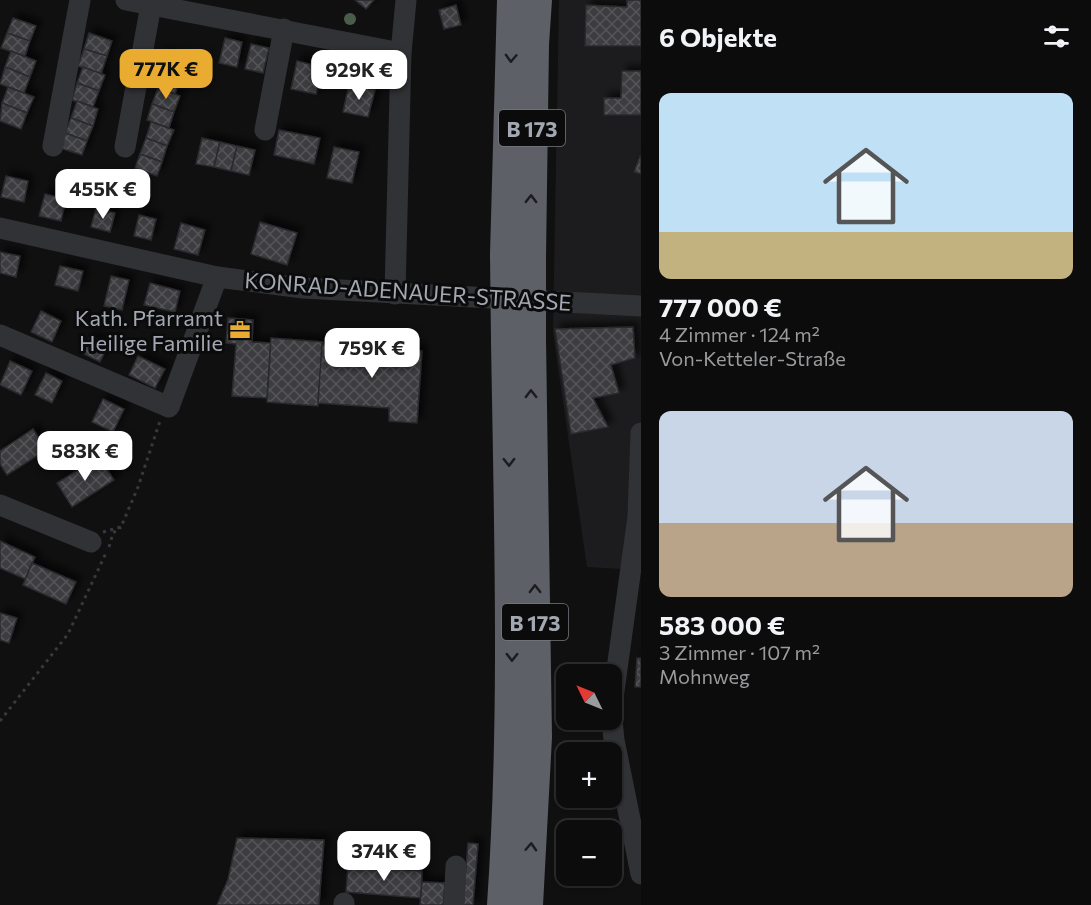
<!DOCTYPE html>
<html lang="de">
<meta charset="utf-8">
<style>
:root{--surface:#0c0c0d;--page:#151516;--text:#f1f3f6;--muted:#9a9b9d;--line:#2c2c2e;--accent:#e9ab30}
body{margin:0;font-family:Commissioner,sans-serif;background:var(--page);color:var(--text);height:100vh;display:flex;flex-direction:column;font-size:22px;white-space:nowrap}
*{box-sizing:border-box;margin:0}
p{font-size:20px;color:var(--muted)}
.icon{flex:none;width:33px;height:33px;fill:none;stroke:currentColor;stroke-width:2;stroke-linecap:round;stroke-linejoin:round}
.map{position:relative;flex:1;overflow:hidden}
.side{display:flex;flex-direction:column;background:var(--surface);width:450px}
.side>*{flex:none}
.needle{width:39px;rotate:313deg}
.buttons{position:absolute;left:556px;top:664px;display:grid;gap:12px}
.buttons a{display:grid;place-items:center;width:66px;height:66px;border-radius:12px;background:var(--surface);box-shadow:0 2px 4px #0004,0 0 0 2px var(--line);font-size:30px}
.price{position:absolute;translate:-50% -51px;padding:0 14px;border-radius:12px;background:#fff;color:#222;font-size:20px;line-height:39px;filter:drop-shadow(0 2px 3px #0008)}
.price::after{content:'';position:absolute;left:50%;top:36px;width:18px;height:14px;margin-left:-9px;background:inherit;clip-path:polygon(0 0,100% 0,50% 100%)}
.price.on{background:var(--accent);color:#111}
ul{padding:0;list-style:none}
li{display:grid;align-content:center;gap:12px;height:318px;padding:0 18px}
li span{display:grid;place-items:center;height:186px;border-radius:12px;color:#555}
li>.icon{margin-inline-start:auto}
span .icon{width:108px;height:108px;fill:#fffc;stroke-width:1}
li b{font-size:26px}
h2{display:flex;justify-content:space-between;align-items:center;height:72px;padding:0 18px;font-size:26px}
main{display:flex;flex:1;min-height:0}
.map>svg:first-child{display:block}
.built{fill:#1c1c1e}
.building{fill:url(#building-cross-hatch);stroke:#2a2a2d;stroke-width:1.5;filter:url(#shadow)}
.lines{fill:none;stroke-linecap:round;stroke-linejoin:round}
.path{stroke:#37393d;stroke-width:3;stroke-dasharray:3 4.5;stroke-linecap:butt}
.minor{stroke:#313236;stroke-width:21}
.highway{stroke:#5d6067;stroke-width:32}
.highway-bridge{stroke:#5d6067;stroke-width:32}
.tree{fill:#4a5d4b}
.oneway{stroke:#1b1c1e}
.labels{text-anchor:middle;dominant-baseline:central;stroke-width:6;stroke-linejoin:round;paint-order:stroke}
.shield{fill:#0b0b0c;stroke:#757880;stroke-width:1.5}
.shield-label{font-size:21px;font-weight:bold;fill:#a2a7b2}
.street-label{font-size:22px;fill:#a2a7b2;stroke:#0b0b0c}
.poi-label{font-size:22px;fill:#a2a7b2;stroke:#0b0b0c;text-anchor:end}
</style>
<main>
<div class="map">
<svg width="641" height="905" viewBox="0 0 641 905">
<defs>
<pattern id="building-cross-hatch" width="8" height="8" patternUnits="userSpaceOnUse" patternTransform="scale(1.5)"><rect width="8" height="8" fill="#3c3d41"/><path d="M0 0l8 8M0 8l8-8" fill="none" stroke="#55565a"/></pattern>
<filter id="shadow"><feDropShadow dx="5.5" dy="-5.5" stdDeviation="3" flood-color="#0009"/></filter>
</defs>
<rect width="100%" height="100%" fill="#101011"/>
<!-- built -->
<path class="built" d="M559 0H641V535L639 570 587 567 553 332Z"/>
<!-- building -->
<g class="building">
<path d="M355 0H374L366 9Z"/>
<path d="M627 0H641V46H585L586 5 627 7Z"/>
<path d="M456 5 461 25 444 29 439 10Z"/>
<path d="M13 18 36 26 30 41 7 33Z"/>
<path d="M7 33 30 41 25 56 1 48Z"/>
<path d="M89 33 112 41 107 56 84 49Z"/>
<path d="M225 38 242 42 237 67 219 63Z"/>
<path d="M251 44 269 48 263 73 245 69Z"/>
<path d="M84 49 107 56 101 74 78 66Z"/>
<path d="M11 51 36 61 30 77 5 67Z"/>
<path d="M164 53 187 61 181 77 159 69Z"/>
<path d="M297 61 322 67 316 94 291 89Z"/>
<path d="M5 67 30 77 24 93 0 84Z"/>
<path d="M83 67 105 75 99 91 77 83Z"/>
<path d="M159 69 181 77 175 94 153 86Z"/>
<path d="M622 71H641V115H604V98H621Z"/>
<path d="M77 83 99 91 93 107 72 100Z"/>
<path d="M349 84 375 90 368 117 343 112Z"/>
<path d="M8 87 34 97 27 113 2 103Z"/>
<path d="M158 88 180 96 174 112 152 104Z"/>
<path d="M77 101 98 109 93 126 71 118Z"/>
<path d="M2 103 27 113 21 129 0 121Z"/>
<path d="M152 104 174 112 169 128 147 120Z"/>
<path d="M71 118 93 126 87 141 65 133Z"/>
<path d="M151 122 174 130 167 146 146 138Z"/>
<path d="M279 130 320 138 314 164 274 155Z"/>
<path d="M65 133 87 141 82 155 60 148Z"/>
<path d="M146 138 167 146 162 162 140 154Z"/>
<path d="M202 138 220 142 214 167 196 164Z"/>
<path d="M220 142 237 146 231 171 214 167Z"/>
<path d="M237 146 255 150 249 175 231 171Z"/>
<path d="M334 147 359 152 352 183 327 178Z"/>
<path d="M140 154 162 162 157 176 135 168Z"/>
<path d="M640 156H641V174L634 172Z"/>
<path d="M6 176 28 181 24 202 1 197Z"/>
<path d="M45 194 66 199 61 221 39 216Z"/>
<path d="M96 208 115 213 110 232 91 227Z"/>
<path d="M139 215 156 219 151 240 134 236Z"/>
<path d="M260 222 297 233 287 265 251 254Z"/>
<path d="M181 223 205 230 198 255 174 249Z"/>
<path d="M0 252 20 256 16 277 0 273Z"/>
<path d="M60 266 83 271 78 291 55 285Z"/>
<path d="M111 276 129 280 122 310 104 306Z"/>
<path d="M150 283 180 291 175 312 144 305Z"/>
<path d="M41 311 61 321 52 342 31 332Z"/>
<path d="M228 318 253 320 252 342 271 343 267 398 232 396 236 344 226 343Z"/>
<path d="M633 327 635 358 611 365 619 393 593 398 608 427 571 434 555 329Z"/>
<path d="M90 336 108 345 100 362 82 353Z"/>
<path d="M271 338 323 342 318 406 267 402Z"/>
<path d="M322 344 422 351 417 423 389 421V408L318 403Z"/>
<path d="M138 356 165 369 155 388 129 375Z"/>
<path d="M10 361 32 371 21 395 0 385Z"/>
<path d="M46 373 62 381 52 403 35 395Z"/>
<path d="M103 399 124 409 113 432 92 422Z"/>
<path d="M33 429 46 450 7 475 0 464V451Z"/>
<path d="M99 457 114 480 72 507 57 483Z"/>
<path d="M0 541 35 557 25 579 0 568Z"/>
<path d="M32 563 76 582 66 604 23 585Z"/>
<path d="M0 613 17 618 9 643 0 640Z"/>
<path d="M637 658H641V687H635Z"/>
<path d="M237 838 324 840 319 905H217L228 879Z"/>
<path d="M468 843 478 844 473 905H463Z"/>
<path d="M348 866 422 871 421 898 346 892Z"/>
<path d="M422 882 445 883 443 905H420Z"/>
</g>
<g class="lines">
<!-- path -->
<g class="path">
<path d="M103 532 121 527 138 487 160 421"/>
<path d="M109 547 113 533 121 527"/>
<path d="M0 721 68 634 106 553"/>
</g>
<!-- minor -->
<g class="minor">
<path d="M126 0 401 53"/>
<path d="M265 130 284 29"/>
<path d="M53 146 80 0"/>
<path d="M125 147 151 5"/>
<path d="M0 228 217 277 303 288 641 306"/>
<path d="M395 294 401 53 406 0"/>
<path d="M0 335 169 407 217 277"/>
<path d="M0 505 91 542"/>
<path d="M612 705 638 517 641 433"/>
<path d="M612 720 614 740 641 874"/>
<path d="M344 905V903"/>
<path d="M454 905 456 866"/>
</g>
<!-- highway -->
<g class="highway">
<path d="M506 255 513 0"/>
<path d="M530 257 533 44 536 0"/>
<path d="M503 905C516 717 510 529 507 341"/>
<path d="M527 905 536 737 530 340"/>
</g>
<!-- highway-bridge -->
<g class="highway-bridge">
<path d="M506 255 507 341"/>
<path d="M530 340V257"/>
</g>
</g>
<!-- trees -->
<circle class="tree" cx="350" cy="19" r="6"/>
<!-- one-way arrows -->
<defs><path id="oneway-chevron" d="M-2-3.5L2.5 0L-2 3.5" fill="none" stroke-width="1.6" stroke-linecap="round" stroke-linejoin="round" transform="scale(1.5)"/></defs>
<g class="oneway">
<use href="#oneway-chevron" transform="translate(511 58) rotate(92)"/>
<use href="#oneway-chevron" transform="translate(531 199) rotate(-89)"/>
<use href="#oneway-chevron" transform="translate(531 394) rotate(-91)"/>
<use href="#oneway-chevron" transform="translate(509 462) rotate(89)"/>
<use href="#oneway-chevron" transform="translate(535 589) rotate(-91)"/>
<use href="#oneway-chevron" transform="translate(512 657) rotate(91)"/>
<use href="#oneway-chevron" transform="translate(531 847) rotate(-87)"/>
</g>
<!-- icons -->
<defs>
<g id="office-bare" transform="scale(1.62)"><path d="M-6-3h4V-5.5h4V-3h4V5H-6ZM-1-4.5V-3h2v-1.5ZM-6 0V1H6V0Z" fill="#e9ab30" stroke="#0b0b0c" stroke-width="2.5" paint-order="stroke"/></g>
</defs>
<g fill-rule="evenodd">
<use href="#office-bare" x="240" y="330"/>
</g>
<g class="labels">
<!-- shield labels -->
<g class="shield">
<rect x="499" y="110" width="66" height="36" rx="4.5"/>
<rect x="502" y="604" width="66" height="36" rx="4.5"/>
</g>
<g class="shield-label">
<text x="532" y="128">B 173</text>
<text x="535" y="622">B 173</text>
</g>
<!-- street labels -->
<g class="street-label">
<text transform="translate(408 291) rotate(4)">KONRAD-ADENAUER-STRASSE</text>
</g>
<!-- poi labels -->
<g class="poi-label">
<text x="223" y="317">Kath. Pfarramt<tspan x="223" dy="25">Heilige Familie</tspan></text>
</g>
</g>
</svg>
<div class="buttons">
<a><svg class="needle" viewBox="-14 -14 28 28"><path d="M0-13l5 13h-10z" fill="#e53935"/><path d="M0 13l5-13h-10z" fill="#9a9b9d"/></svg></a>
<a>+</a>
<a>−</a>
</div>
<b class="price on" style="left:166px;top:100px">777K €</b>
<b class="price" style="left:359px;top:101px">929K €</b>
<b class="price" style="left:103px;top:220px">455K €</b>
<b class="price" style="left:372px;top:379px">759K €</b>
<b class="price" style="left:85px;top:482px">583K €</b>
<b class="price" style="left:384px;top:882px">374K €</b>
</div>
<section class="side">
<h2>6 Objekte<svg class="icon" aria-label="filters" viewBox="0 0 24 24"><path d="M4 7h16M4 17h16"/><circle cx="9" cy="7" r="2"/><circle cx="15" cy="17" r="2"/></svg></h2>
<ul>
<li><span style="background:linear-gradient(#bfe0f5 75%,#c2b280 0)"><svg class="icon" aria-label="home" viewBox="0 0 24 24"><path d="M3 11l9-7 9 7M6 9v11h12V9"/></svg></span><div><b>777 000 €</b><p>4 Zimmer · 124 m²</p><p>Von-Ketteler-Straße</p></div></li>
<li><span style="background:linear-gradient(#c9d6e8 60%,#b9a48a 0)"><svg class="icon" aria-label="home" viewBox="0 0 24 24"><path d="M3 11l9-7 9 7M6 9v11h12V9"/></svg></span><div><b>583 000 €</b><p>3 Zimmer · 107 m²</p><p>Mohnweg</p></div></li>
</ul>
</section>
</main>
